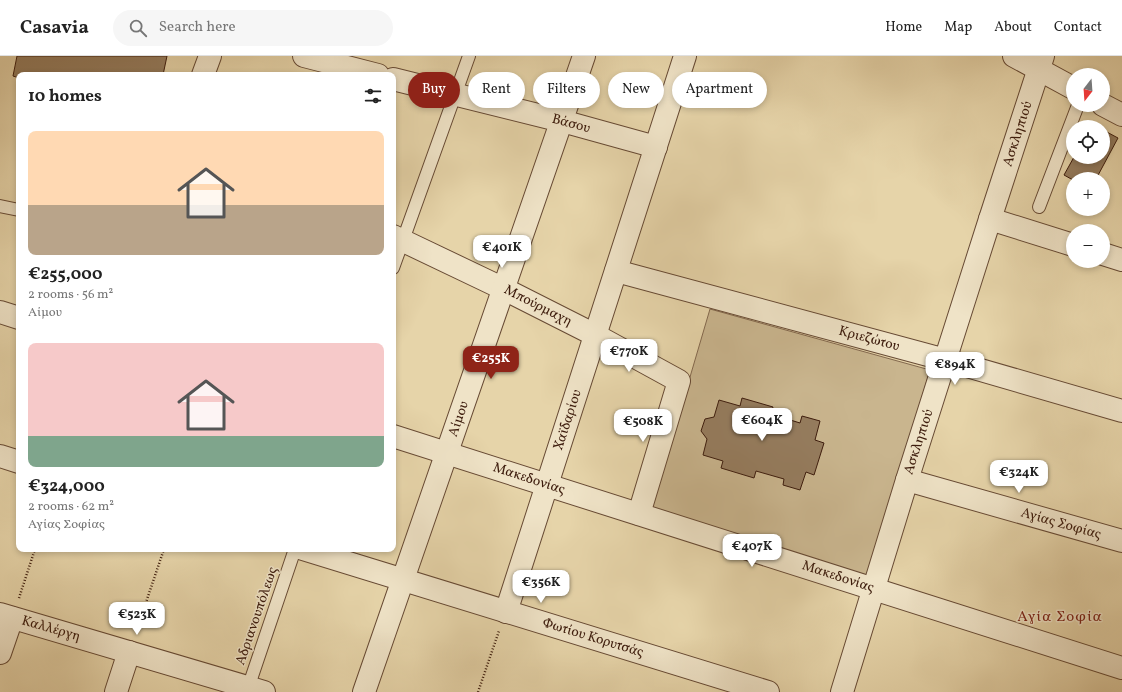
<!DOCTYPE html>
<meta charset="utf-8">
<style>
:root{--surface:#fff;--page:#f6f6f6;--text:#222;--muted:#767676;--line:#e0e0e0;--accent:#8f2418}
body{margin:0;font-family:Vollkorn,serif;background:var(--page);color:var(--text);height:100vh;display:flex;flex-direction:column;font-size:15px;white-space:nowrap}
*{box-sizing:border-box;margin:0}
p{font-size:13px;color:var(--muted)}
.icon{flex:none;width:22px;height:22px;fill:none;stroke:currentColor;stroke-width:2;stroke-linecap:round;stroke-linejoin:round}
.map{position:relative;flex:1;overflow:hidden}
.sheet{position:absolute;left:16px;top:16px;width:380px;height:480px;display:flex;flex-direction:column;background:var(--surface);border-radius:8px;box-shadow:0 2px 6px #0003}
.sheet>*{flex:none}
.banner{position:absolute;left:408px;top:16px;width:380px;height:36px;display:flex;gap:8px}
.needle{width:26px;rotate:197deg}
.fabs{position:absolute;left:1066px;top:12px;display:grid;gap:8px}
.fabs a{display:grid;place-items:center;width:44px;height:44px;border-radius:50%;background:var(--surface);box-shadow:0 2px 6px #0003;font-size:20px}
.price{position:absolute;translate:-50% -34px;padding:0 9px;border-radius:8px;background:#fff;color:#222;font-size:13px;line-height:26px;filter:drop-shadow(0 1px 2px #0008)}
.price::after{content:'';position:absolute;left:50%;top:24px;width:12px;height:9px;margin-left:-6px;background:inherit;clip-path:polygon(0 0,100% 0,50% 100%)}
.price.active{background:var(--accent);color:#fff}
ul{padding:0;list-style:none}
li{display:grid;align-content:center;gap:8px;height:212px;padding:0 12px}
li span{display:grid;place-items:center;height:124px;border-radius:8px;color:#555}
li>.icon{margin-inline-start:auto}
span .icon{width:72px;height:72px;fill:#fffc;stroke-width:1}
li b{font-size:17px}
h2{display:flex;justify-content:space-between;align-items:center;height:48px;padding:0 12px;font-size:17px}
.tag{padding:0 14px;border-radius:18px;background:var(--surface);box-shadow:0 2px 6px #0003;font-size:14px;line-height:36px}
.tag.active{background:var(--accent);color:#fff}
header{display:flex;align-items:center;gap:24px;box-sizing:border-box;height:56px;padding:0 20px;background:var(--surface);border-bottom:1px solid var(--line)}
header strong{font-size:19px}
nav{display:flex;gap:22px;margin-inline-start:auto;font-size:14px}
.search{width:280px;height:36px;background:var(--page);display:flex;align-items:center;gap:10px;box-sizing:border-box;padding:0 14px;border-radius:22px;color:var(--muted);font-size:15px}
.map>svg:first-child{display:block}
.green{fill:#c9b58e;stroke:#83684e}
.building{fill:#957c5e;stroke:#3d1c0d}
.lines{fill:none;stroke-linecap:round;stroke-linejoin:round}
.service-casing{stroke:#674a34;stroke-width:14}
.minor-casing{stroke:#674a34;stroke-width:24}
.tertiary-casing{stroke:#674a34;stroke-width:24}
.path{stroke:#3d1c0d;stroke-width:2.5;stroke-dasharray:1 2;stroke-linecap:butt}
.service{stroke:#efe3c7;stroke-width:12}
.minor{stroke:#efe3c7;stroke-width:22}
.tertiary{stroke:#efe3c7;stroke-width:22}
.labels{text-anchor:middle;dominant-baseline:central;stroke-width:3;stroke-linejoin:round;paint-order:stroke}
.street-label{font-size:14px;fill:#3d1c0d;stroke:#efe3c7}
.neighbourhood-label{font-size:15px;letter-spacing:1px;fill:#7a1f14;stroke:#efe3c7}
</style>
<header>
<strong>Casavia</strong>
<div class="search"><svg class="icon" aria-label="search" viewBox="0 0 24 24"><circle cx="10" cy="10" r="6"/><path d="M15 15l6 6"/></svg>Search here</div>
<nav><a>Home</a><a>Map</a><a>About</a><a>Contact</a></nav>
</header>
<div class="map">
<svg width="1122" height="636" viewBox="0 0 1122 636">
<rect width="100%" height="100%" fill="#e6d4a9"/>
<filter id="stains"><feTurbulence type="fractalNoise" baseFrequency=".005" numOctaves="4"/><feColorMatrix values="0 0 0 0 .2 0 0 0 0 .09 0 0 0 0 .02 0 0 0 .5 -.17"/></filter>
<radialGradient id="worn" r=".72"><stop offset=".6" stop-color="#630" stop-opacity="0"/><stop offset="1" stop-color="#630" stop-opacity=".3"/></radialGradient>
<!-- green -->
<path class="green" d="M710 253 930 314 898 421 865 524 650 457Z"/>
<!-- building -->
<g class="building">
<path d="M17 0H167L163 19H19V22L13 20Z"/>
<path d="M1103 74 1118 82 1096 123 1073 124 1064 119 1074 101H1103Z"/>
<path d="M742 342 773 351 771 358 800 367 802 360 820 365 815 384 824 387 814 419 806 416 800 434 783 429 784 423 756 415 754 422 721 412 723 405 703 399 707 383 701 375 705 363 714 361 719 344 740 350Z"/>
</g>
<g class="lines">
<!-- service casing -->
<g class="service-casing">
<g id="service">
<path d="M0 150 19 154"/>
<path d="M1039 151 1078 49"/>
<path d="M393 212 469 0"/>
<path d="M247 635 295 493"/>
</g>
</g>
<!-- minor casing -->
<g class="minor-casing">
<g id="minor">
<path d="M304 0 378 19"/>
<path d="M203 19 210 0"/>
<path d="M393 23 562 65 656 91"/>
<path d="M990 163 1073 189"/>
<path d="M393 180 504 233 595 279 679 325 639 458"/>
<path d="M1103 198 1122 204"/>
<path d="M616 215 946 304 1122 355"/>
<path d="M0 256 19 262"/>
<path d="M393 380 1122 612"/>
<path d="M0 400 19 406"/>
<path d="M907 424 1122 485"/>
<path d="M303 493 768 636"/>
<path d="M506 556 685 0"/>
<path d="M0 558 264 636"/>
<path d="M0 597 12 562"/>
<path d="M116 636 129 596"/>
<path d="M364 636 584 0"/>
<path d="M842 636 907 424 990 163 1043 0"/>
</g>
</g>
<!-- tertiary casing -->
<g class="tertiary-casing">
<g id="tertiary">
<path d="M1014 0 1073 32"/>
<path d="M1103 49 1122 59"/>
</g>
</g>
<!-- path -->
<g class="path">
<path d="M19 542 35 493"/>
<path d="M136 576 164 493"/>
<path d="M478 636 499 575"/>
</g>
<!-- service -->
<use href="#service" class="service"/>
<!-- minor -->
<use href="#minor" class="minor"/>
<!-- tertiary -->
<use href="#tertiary" class="tertiary"/>
</g>
<g class="labels">
<!-- street labels -->
<g class="street-label">
<text transform="translate(571 68) rotate(15)">Βάσου</text>
<text transform="translate(1018 78) rotate(-72)">Ασκληπιού</text>
<text transform="translate(538 250) rotate(27)">Μπούρμαχη</text>
<text transform="translate(869 283) rotate(15)">Κριεζώτου</text>
<text transform="translate(459 363) rotate(-71)">Αίμου</text>
<text transform="translate(568 364) rotate(-72)">Χαϊδαρίου</text>
<text transform="translate(919 386) rotate(-72)">Ασκληπιού</text>
<text transform="translate(529 423) rotate(18)">Μακεδονίας</text>
<text transform="translate(1061 468) rotate(16)">Αγίας Σοφίας</text>
<text transform="translate(838 521) rotate(18)">Μακεδονίας</text>
<text transform="translate(257 560) rotate(-71)">Αδριανουπόλεως</text>
<text transform="translate(51 573) rotate(16)">Καλλέργη</text>
<text transform="translate(593 582) rotate(17)">Φωτίου Κορυτσάς</text>
</g>
<!-- neighbourhood labels -->
<g class="neighbourhood-label">
<text x="1060" y="561">Αγία Σοφία</text>
</g>
</g>
<rect width="100%" height="100%" filter="url(#stains)"/>
<rect width="100%" height="100%" fill="url(#worn)"/>
</svg>
<div class="fabs">
<a><svg class="needle" viewBox="-14 -14 28 28"><path d="M0-13l5 13h-10z" fill="#e53935"/><path d="M0 13l5-13h-10z" fill="#767676"/></svg></a>
<a><svg class="icon" aria-label="locate" viewBox="0 0 24 24"><circle cx="12" cy="12" r="6"/><path d="M12 2v4M12 18v4M2 12h4M18 12h4"/></svg></a>
<a>+</a>
<a>−</a>
</div>
<b class="price" style="left:502px;top:213px">€401K</b>
<b class="price" style="left:629px;top:317px">€770K</b>
<b class="price active" style="left:491px;top:324px">€255K</b>
<b class="price" style="left:955px;top:330px">€894K</b>
<b class="price" style="left:762px;top:386px">€604K</b>
<b class="price" style="left:643px;top:387px">€508K</b>
<b class="price" style="left:1019px;top:438px">€324K</b>
<b class="price" style="left:752px;top:512px">€407K</b>
<b class="price" style="left:541px;top:548px">€356K</b>
<b class="price" style="left:137px;top:580px">€523K</b>
<div class="banner">
<a class="tag active">Buy</a>
<a class="tag">Rent</a>
<a class="tag">Filters</a>
<a class="tag">New</a>
<a class="tag">Apartment</a>
</div>
<section class="sheet">
<h2>10 homes<svg class="icon" aria-label="filters" viewBox="0 0 24 24"><path d="M4 7h16M4 17h16"/><circle cx="9" cy="7" r="2"/><circle cx="15" cy="17" r="2"/></svg></h2>
<ul>
<li><span style="background:linear-gradient(#ffd9b3 60%,#b9a48a 0)"><svg class="icon" aria-label="home" viewBox="0 0 24 24"><path d="M3 11l9-7 9 7M6 9v11h12V9"/></svg></span><div><b>€255,000</b><p>2 rooms · 56 m²</p><p>Αίμου</p></div></li>
<li><span style="background:linear-gradient(#f6c9c9 75%,#7fa58c 0)"><svg class="icon" aria-label="home" viewBox="0 0 24 24"><path d="M3 11l9-7 9 7M6 9v11h12V9"/></svg></span><div><b>€324,000</b><p>2 rooms · 62 m²</p><p>Αγίας Σοφίας</p></div></li>
</ul>
</section>
</div>
